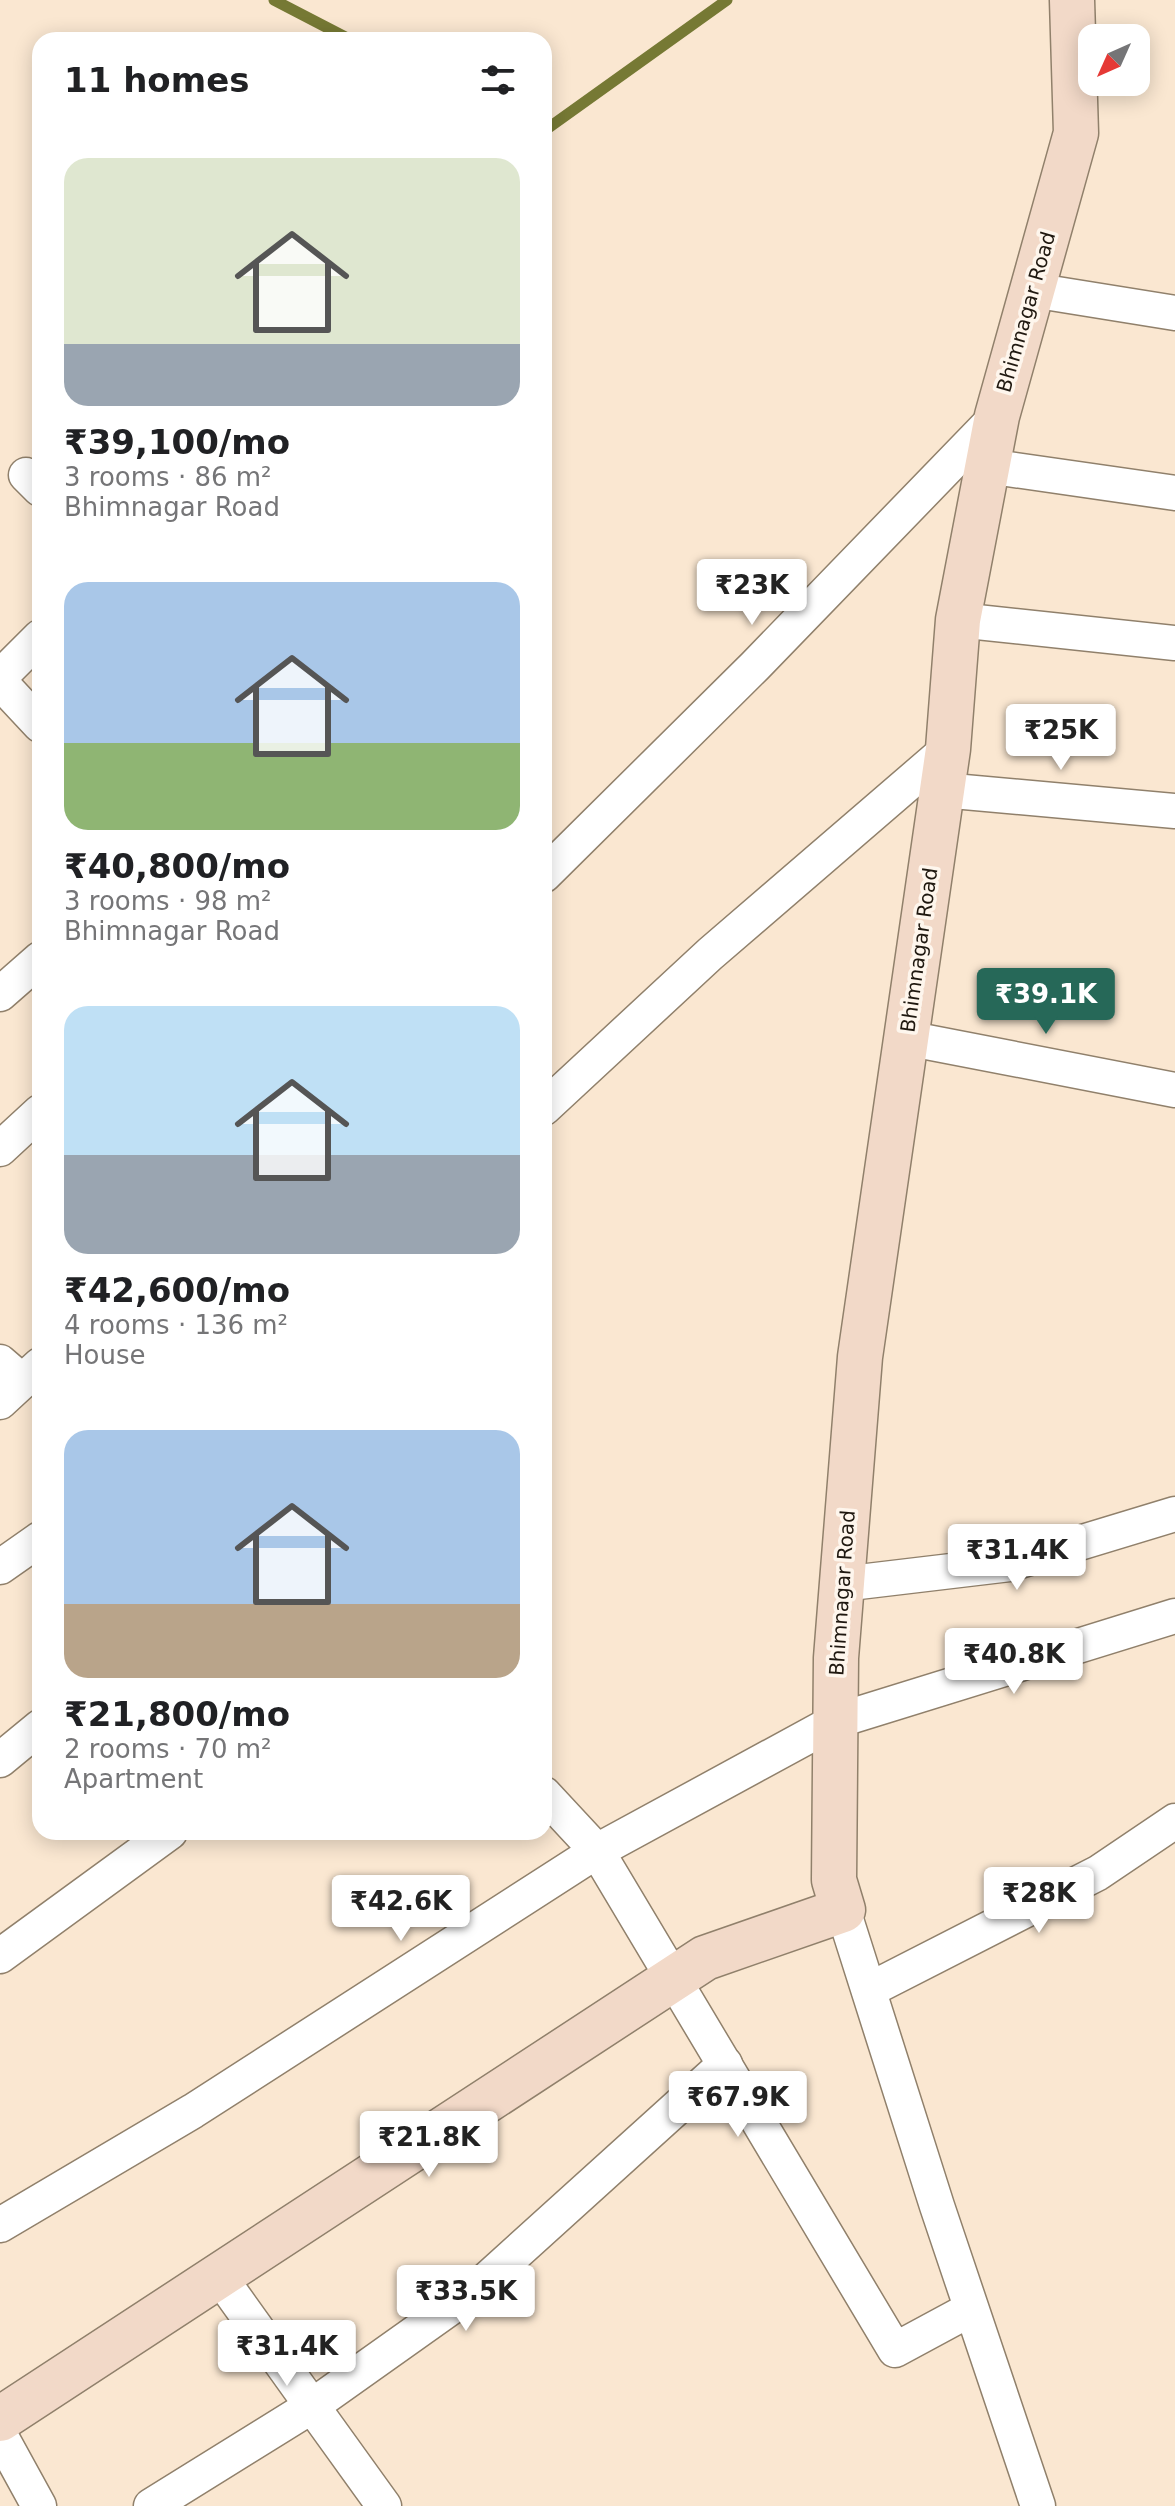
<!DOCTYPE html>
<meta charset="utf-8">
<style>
:root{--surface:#fff;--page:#f6f6f6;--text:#202124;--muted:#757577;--accent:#266858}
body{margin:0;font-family:"DejaVu Sans",sans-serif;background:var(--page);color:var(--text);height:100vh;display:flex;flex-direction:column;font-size:30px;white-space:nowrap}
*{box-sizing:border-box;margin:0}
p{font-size:26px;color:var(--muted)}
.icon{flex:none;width:44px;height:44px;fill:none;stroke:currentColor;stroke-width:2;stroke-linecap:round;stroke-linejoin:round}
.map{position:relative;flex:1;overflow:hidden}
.sheet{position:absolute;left:32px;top:32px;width:520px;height:1808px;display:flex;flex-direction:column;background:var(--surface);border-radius:24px;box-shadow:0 4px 20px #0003}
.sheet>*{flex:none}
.needle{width:52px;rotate:225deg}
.tools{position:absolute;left:1078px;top:24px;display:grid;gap:16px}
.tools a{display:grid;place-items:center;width:72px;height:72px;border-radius:16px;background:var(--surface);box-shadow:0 4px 20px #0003;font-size:40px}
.price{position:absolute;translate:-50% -68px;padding:0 18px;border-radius:8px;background:#fff;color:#222;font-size:26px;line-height:52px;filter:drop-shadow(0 2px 4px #0008)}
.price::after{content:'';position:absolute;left:50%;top:48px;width:24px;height:18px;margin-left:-12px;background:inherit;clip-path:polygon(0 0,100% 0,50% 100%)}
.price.current{background:var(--accent);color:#fff}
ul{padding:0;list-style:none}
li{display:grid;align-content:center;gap:16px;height:424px;padding:0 32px}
li span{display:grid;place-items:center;height:248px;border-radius:24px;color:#555}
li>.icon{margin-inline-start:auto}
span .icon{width:144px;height:144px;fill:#fffc;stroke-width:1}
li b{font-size:34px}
h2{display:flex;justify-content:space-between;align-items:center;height:96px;padding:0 32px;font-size:34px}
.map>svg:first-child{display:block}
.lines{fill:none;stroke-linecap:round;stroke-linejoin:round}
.stream{stroke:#767934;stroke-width:11}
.street-casing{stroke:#90806b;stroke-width:37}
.secondary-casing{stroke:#90806b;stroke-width:47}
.street{stroke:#fff;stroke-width:34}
.secondary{stroke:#f2d9c8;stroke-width:44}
.labels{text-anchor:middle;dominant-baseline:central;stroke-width:7;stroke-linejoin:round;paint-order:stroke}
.street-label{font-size:20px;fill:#1f1810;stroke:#fef6ed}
</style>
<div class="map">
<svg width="1175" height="2506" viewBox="0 0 1175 2506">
<rect width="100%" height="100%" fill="#fae7d1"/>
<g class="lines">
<!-- stream -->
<g class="stream">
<path d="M274 0 351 40"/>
<path d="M544 131 727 0"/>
</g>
<!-- street casing -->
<g class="street-casing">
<g id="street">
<path d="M1032 290 1175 313"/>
<path d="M987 466 1175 493"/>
<path d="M26 475 40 489"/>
<path d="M958 620 1175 643"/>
<path d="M0 677 40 637"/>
<path d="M0 682 40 725"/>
<path d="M942 790 1175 811"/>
<path d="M544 875 755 666 997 416"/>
<path d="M0 994 40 959"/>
<path d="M906 1038 1175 1090"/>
<path d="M544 1108 710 954 948 749"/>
<path d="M0 1149 40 1112"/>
<path d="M0 1362 22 1381"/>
<path d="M0 1402 40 1365"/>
<path d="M0 1567 40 1539"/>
<path d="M842 1584 1010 1564 1175 1514"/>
<path d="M0 1760 40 1727"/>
<path d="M544 1794 597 1851 895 2350 971 2309"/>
<path d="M843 1910 937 2206 1038 2506"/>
<path d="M0 1956 170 1832"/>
<path d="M869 1990 1098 1873 1175 1821"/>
<path d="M0 2225 193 2111 597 1851 836 1721 1175 1616"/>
<path d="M219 2276 312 2406 474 2291 725 2064"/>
<path d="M0 2435 39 2506"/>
<path d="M151 2506 312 2406 384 2506"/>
</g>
</g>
<!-- secondary casing -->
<g class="secondary-casing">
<path id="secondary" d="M0 2419 705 1958 843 1910 834 1880 836 1658 860 1357 948 749 958 620 997 416 1076 133 1072 0"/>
</g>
<!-- street -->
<use href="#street" class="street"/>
<!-- secondary -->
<use href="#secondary" class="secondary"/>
</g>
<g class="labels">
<!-- street labels -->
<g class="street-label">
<text transform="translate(1026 312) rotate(-74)">Bhimnagar Road</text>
<text transform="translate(919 950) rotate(-82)">Bhimnagar Road</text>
<text transform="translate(842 1593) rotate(-86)">Bhimnagar Road</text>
</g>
</g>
</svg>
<div class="tools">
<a><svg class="needle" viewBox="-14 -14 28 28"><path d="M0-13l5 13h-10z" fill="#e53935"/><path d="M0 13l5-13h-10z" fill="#757577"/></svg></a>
</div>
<b class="price" style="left:752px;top:627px">₹23K</b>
<b class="price" style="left:1061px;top:772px">₹25K</b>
<b class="price current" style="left:1046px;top:1036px">₹39.1K</b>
<b class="price" style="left:1017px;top:1592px">₹31.4K</b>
<b class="price" style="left:1014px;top:1696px">₹40.8K</b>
<b class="price" style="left:1039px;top:1935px">₹28K</b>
<b class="price" style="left:401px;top:1943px">₹42.6K</b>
<b class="price" style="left:738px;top:2139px">₹67.9K</b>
<b class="price" style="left:429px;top:2179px">₹21.8K</b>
<b class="price" style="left:466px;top:2333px">₹33.5K</b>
<b class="price" style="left:287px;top:2388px">₹31.4K</b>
<section class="sheet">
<h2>11 homes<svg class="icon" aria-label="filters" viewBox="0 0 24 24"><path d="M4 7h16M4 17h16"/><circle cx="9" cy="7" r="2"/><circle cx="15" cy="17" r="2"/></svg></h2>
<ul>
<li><span style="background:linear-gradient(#dfe7d0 75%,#9aa5b1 0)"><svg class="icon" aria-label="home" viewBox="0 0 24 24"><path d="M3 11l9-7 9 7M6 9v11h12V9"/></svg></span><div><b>₹39,100/mo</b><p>3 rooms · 86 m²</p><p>Bhimnagar Road</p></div></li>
<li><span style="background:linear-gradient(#a9c7e8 65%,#8fb573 0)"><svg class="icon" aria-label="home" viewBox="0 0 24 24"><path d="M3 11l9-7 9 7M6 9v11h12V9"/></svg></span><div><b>₹40,800/mo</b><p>3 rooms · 98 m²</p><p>Bhimnagar Road</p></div></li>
<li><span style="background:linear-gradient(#bfe0f5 60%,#9aa5b1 0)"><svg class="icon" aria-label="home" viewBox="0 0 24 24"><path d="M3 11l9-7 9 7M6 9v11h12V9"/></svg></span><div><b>₹42,600/mo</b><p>4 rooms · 136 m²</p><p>House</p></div></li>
<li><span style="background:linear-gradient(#a9c7e8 70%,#b9a48a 0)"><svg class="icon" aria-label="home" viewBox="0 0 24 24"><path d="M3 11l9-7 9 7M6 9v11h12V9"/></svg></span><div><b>₹21,800/mo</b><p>2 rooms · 70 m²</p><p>Apartment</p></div></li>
</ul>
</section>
</div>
